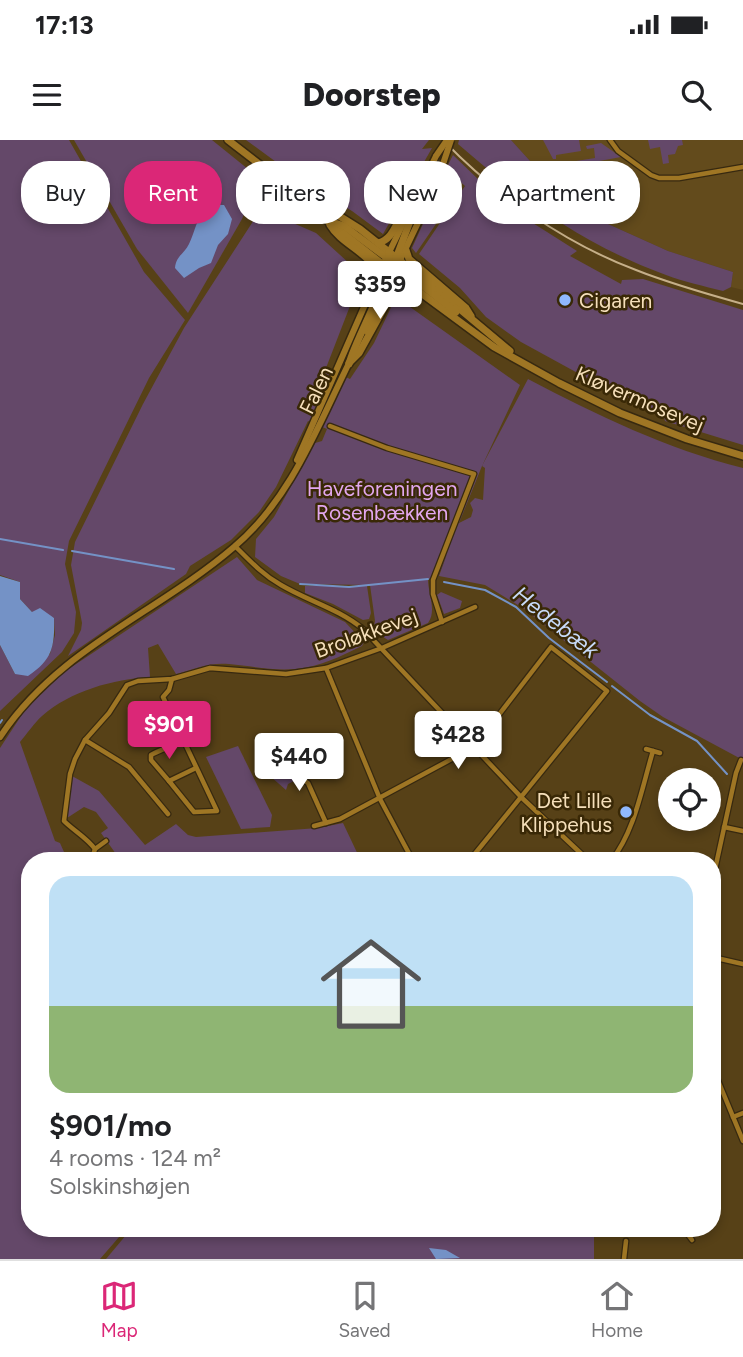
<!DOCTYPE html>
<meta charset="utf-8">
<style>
:root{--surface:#fff;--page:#f2f2f2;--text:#202124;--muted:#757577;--line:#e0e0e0;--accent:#db2777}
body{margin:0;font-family:Figtree,sans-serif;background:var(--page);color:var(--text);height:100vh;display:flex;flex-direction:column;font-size:26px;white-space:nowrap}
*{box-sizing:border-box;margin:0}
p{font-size:23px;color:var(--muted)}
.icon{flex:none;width:38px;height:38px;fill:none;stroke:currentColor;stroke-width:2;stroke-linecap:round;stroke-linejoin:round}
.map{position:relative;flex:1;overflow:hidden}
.details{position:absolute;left:21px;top:712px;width:700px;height:385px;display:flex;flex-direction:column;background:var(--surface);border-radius:28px;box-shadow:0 4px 10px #0003}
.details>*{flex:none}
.banner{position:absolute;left:21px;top:21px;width:702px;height:63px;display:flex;gap:14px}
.controls{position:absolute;left:658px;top:628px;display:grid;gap:14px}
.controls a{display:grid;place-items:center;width:63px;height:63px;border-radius:50%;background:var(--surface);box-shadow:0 4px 10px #0003;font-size:35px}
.price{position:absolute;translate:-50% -60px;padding:0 16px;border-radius:7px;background:#fff;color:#222;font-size:23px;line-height:46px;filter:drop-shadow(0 2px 4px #0008)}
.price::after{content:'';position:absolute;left:50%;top:42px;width:21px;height:16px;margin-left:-10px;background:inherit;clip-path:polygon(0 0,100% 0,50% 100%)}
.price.on{background:var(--accent);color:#fff}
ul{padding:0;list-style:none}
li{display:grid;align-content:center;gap:14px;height:371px;padding:0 28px}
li+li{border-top:2px solid var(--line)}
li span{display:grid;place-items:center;height:217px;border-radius:21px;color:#555}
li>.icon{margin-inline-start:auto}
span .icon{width:126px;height:126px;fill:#fffc;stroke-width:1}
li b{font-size:30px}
.tag{padding:0 24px;border-radius:28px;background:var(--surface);box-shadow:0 4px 10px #0003;font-size:24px;line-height:63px}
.tag.on{background:var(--accent);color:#fff}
.status{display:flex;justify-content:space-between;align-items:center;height:49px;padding:0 35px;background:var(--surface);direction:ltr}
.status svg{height:19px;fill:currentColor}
header{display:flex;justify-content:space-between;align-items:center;height:91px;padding:0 28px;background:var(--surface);font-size:32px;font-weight:800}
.tabs{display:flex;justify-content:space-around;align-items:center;height:98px;border-top:2px solid var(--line);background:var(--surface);font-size:19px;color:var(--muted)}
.tabs a{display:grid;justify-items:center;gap:4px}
.tabs .on{color:var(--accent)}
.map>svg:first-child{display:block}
.built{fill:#634b1c}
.green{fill:#644869;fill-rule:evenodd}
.water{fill:#7492c6}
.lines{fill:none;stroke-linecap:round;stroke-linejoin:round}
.stream{stroke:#7492c6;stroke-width:2}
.minor-casing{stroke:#372910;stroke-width:7}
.tertiary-casing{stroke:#372910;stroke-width:9}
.secondary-casing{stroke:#372910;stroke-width:10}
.minor{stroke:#9f7624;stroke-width:4.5}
.tertiary{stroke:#9f7624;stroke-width:6}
.secondary{stroke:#9f7624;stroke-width:7}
.rail{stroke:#c5af89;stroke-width:2}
.tertiary-bridge-casing{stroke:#372910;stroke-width:9;stroke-linecap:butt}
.tertiary-bridge{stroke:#9f7624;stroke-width:6}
.poi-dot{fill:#90b8fd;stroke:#392806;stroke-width:2.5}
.labels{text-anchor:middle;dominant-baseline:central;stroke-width:5;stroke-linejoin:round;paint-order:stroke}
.poi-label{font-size:21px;fill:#f5dfba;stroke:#392806;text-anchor:start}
.street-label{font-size:21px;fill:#f5dfba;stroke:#392806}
.park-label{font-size:21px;fill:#e2a7ee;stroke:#392806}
.water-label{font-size:23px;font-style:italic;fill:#c7daf8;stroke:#392806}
</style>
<div class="status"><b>17:13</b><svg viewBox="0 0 49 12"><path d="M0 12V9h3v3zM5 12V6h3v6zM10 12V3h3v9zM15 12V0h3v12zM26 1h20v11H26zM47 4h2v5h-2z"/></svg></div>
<header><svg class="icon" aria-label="menu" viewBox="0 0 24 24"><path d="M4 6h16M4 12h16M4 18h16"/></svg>Doorstep<svg class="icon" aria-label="search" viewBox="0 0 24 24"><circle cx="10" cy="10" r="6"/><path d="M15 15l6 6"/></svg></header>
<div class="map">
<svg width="743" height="1119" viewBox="0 0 743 1119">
<rect width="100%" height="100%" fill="#574117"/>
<!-- built -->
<path class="built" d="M511 0H743V150L731 147 733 132 668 111 608 84 587 59 581 30 555 34 541 33Z"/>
<!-- green -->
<g class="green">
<path d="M0 0H69L144 132 185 180 149 238 69 401 65 424 76 472 74 493 62 512 0 571V505L15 534 50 514 55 495 54 478 32 472 20 459V442L0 435Z"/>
<path d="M74 0H212L259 38 242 79 188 173 137 109Z"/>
<path d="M246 0H429L422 9 432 8 383 94 352 71 306 44Z"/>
<path d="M459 0H511L541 33 555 34 581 29 587 59 608 84 668 111 733 132 731 147 723 151C704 146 684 142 666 135 582 104 524 61 458 4Z"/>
<path d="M543 0H579L581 11 556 15V19H553Z"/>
<path d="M648 0H682L683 5 678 6 675 14 668 15 669 23 663 24 660 7 650 9Z"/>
<path d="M601 3 621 17 556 29 550 27 546 23 550 21 557 24 595 18 594 8 587 9 586 6Z"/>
<path d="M453 15 506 66 577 111 570 116 621 144 622 140 643 139 743 170V305L665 281 663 273 605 248 521 202 486 177 460 148 419 114 465 46 446 29Z"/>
<path d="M444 38 449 39 458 52 416 113 412 108Z"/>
<path d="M261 69 316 93 362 135 326 228 350 239 374 203 396 157 520 245 482 326 528 239C597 275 667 309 743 328V620L663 577 640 561 523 468 485 445 439 436 447 414 437 438 428 439C428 454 437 471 428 483L388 500 377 493 374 486 375 481 370 445 300 444 281 436 255 417 256 399 274 377 315 303 322 301 327 289 308 281 276 347 259 372 231 400 190 426 186 434 68 516 81 490 82 483 71 425 75 402 143 264 184 188ZM482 326 485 328 483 360 475 358 470 363 473 370 471 377 459 383Z"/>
<path d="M237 417 257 440 345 482 364 502 362 506C341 516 320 527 295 529 273 531 252 526 229 524 210 522 194 529 176 534L158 504 148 508 150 537C114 539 70 551 42 576 34 583 27 594 20 602L55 701 60 703 68 721H30V1088L126 1089 100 1119H0V608L25 570 64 532Z"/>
<path d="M305 446H367L371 473 369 479 363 480 333 464 305 453Z"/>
<path d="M441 452 462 461 460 468 444 474 437 455Z"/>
<path d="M238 606 272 675 270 687 241 689 206 617Z"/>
<path d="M291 626 298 639 288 644 286 650 270 636Z"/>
<path d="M72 636 99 651 145 705 176 684 188 695 196 697 318 688 343 683 361 721H121L101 693 108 688 96 672 84 667 67 678Z"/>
<path d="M132 1088H594V1119H106Z"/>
</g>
<!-- water -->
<g class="water">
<path d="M217 65H224L232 79 228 94 218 105 211 123 199 128 184 138 175 128C176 116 184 114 189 104 198 86 194 75 217 65Z"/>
<path d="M0 436 20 442V459L32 472 40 468 54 478C55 507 52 520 28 536L15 534 0 505Z"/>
<path d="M355 713 360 721H294L303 715Z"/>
<path d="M429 1108 446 1110 460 1118 436 1119Z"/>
</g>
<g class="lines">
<!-- stream -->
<g class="stream">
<path d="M0 399 63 410"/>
<path d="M72 411 174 429"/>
<path d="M444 442 485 450 516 467 549 498 607 542"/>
<path d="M300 444 349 447 428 439"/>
<path d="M612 546 650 575 697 601 727 634"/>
<path d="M0 583 2 580"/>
</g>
<!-- minor casing -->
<g class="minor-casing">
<g id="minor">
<path d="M610 0 618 11 651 35 659 38H679L743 27"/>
<path d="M330 286 387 308 474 334 433 440V454L442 482"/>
<path d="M235 406C250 421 263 435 281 445 308 461 339 469 363 489L521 657 589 721"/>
<path d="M326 528 380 659 413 721"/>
<path d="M182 599C173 607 161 609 151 615V620L169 641 196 628"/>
<path d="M85 600 129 627 168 674"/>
<path d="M646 609 660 613"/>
<path d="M289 617 299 637 308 643 326 683"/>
<path d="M169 641 194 672 217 671 163 557 169 550 172 539"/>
<path d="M314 686 340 679 474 607 551 507 607 551 469 721"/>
<path d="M724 687 743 691"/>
<path d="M95 709C86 697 74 691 64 681L70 634 75 619 85 600 109 573 127 545 138 541 172 539 210 528 286 534 326 528 382 508 475 467"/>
<path d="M92 718 95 709 106 701"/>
<path d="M611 721C635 691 642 647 653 611"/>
<path d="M712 743 736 633 741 620"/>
<path d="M712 817 743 824"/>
<path d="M712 926 743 1001"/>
<path d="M733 977 743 973"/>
<path d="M683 1088 692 1100"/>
<path d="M624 1119 626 1101"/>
</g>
</g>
<!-- tertiary casing -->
<g class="tertiary-casing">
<g id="tertiary">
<path d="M366 191 427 64 444 21"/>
<path d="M297 320 378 135 436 16"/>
<path d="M0 597C59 508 156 474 234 407 292 358 318 285 351 219"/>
</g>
</g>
<!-- secondary casing -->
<g class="secondary-casing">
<g id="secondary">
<path d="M228 0 272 34"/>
<path d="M270 32 301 60 395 134 494 207 559 243 620 273 687 299 743 316"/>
<path d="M285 42 360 89 437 150 510 211"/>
<path d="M332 82 344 86 387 118 392 119"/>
<path d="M330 85C342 105 371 113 378 135"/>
<path d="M378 103C397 99 397 72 413 62"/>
<path d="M406 110 409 119 466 168 471 176"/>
<path d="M395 121 412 76 413 62"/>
<path d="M385 125 405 132 456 172"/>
<path d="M349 223 359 213 396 146 404 141"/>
<path d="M349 224C356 197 394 134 389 112"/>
</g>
</g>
<!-- minor -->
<use href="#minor" class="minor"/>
<!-- tertiary -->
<use href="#tertiary" class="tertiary"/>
<!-- secondary -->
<use href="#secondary" class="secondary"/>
<!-- rail -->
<path class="rail" d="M443 0C496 55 564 103 636 130 671 144 707 154 743 164"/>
<!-- tertiary-bridge casing -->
<g class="tertiary-bridge-casing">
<g id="tertiary-bridge">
<path d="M436 16 447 0"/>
<path d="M444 21 451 0"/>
</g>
</g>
<!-- tertiary-bridge -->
<use href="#tertiary-bridge" class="tertiary-bridge"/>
</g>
<!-- markers -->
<g class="poi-dot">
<circle cx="565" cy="160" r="7"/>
<circle cx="626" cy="672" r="7"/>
</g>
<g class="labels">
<!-- poi labels -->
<g class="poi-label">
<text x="579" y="160">Cigaren</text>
<text x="612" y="660" text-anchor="end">Det Lille<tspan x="612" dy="24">Klippehus</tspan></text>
</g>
<!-- street labels -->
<g class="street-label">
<text transform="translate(316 250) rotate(-64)">Falen</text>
<text transform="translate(640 259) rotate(23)">Kløvermosevej</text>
<text transform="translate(366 493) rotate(-20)">Broløkkevej</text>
</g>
<!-- park labels -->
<g class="park-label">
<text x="382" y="348">Haveforeningen<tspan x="382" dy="24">Rosenbækken</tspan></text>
</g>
<!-- water labels -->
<g class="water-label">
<text transform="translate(556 482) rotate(38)">Hedebæk</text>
</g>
</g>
</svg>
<div class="controls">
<a><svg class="icon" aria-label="locate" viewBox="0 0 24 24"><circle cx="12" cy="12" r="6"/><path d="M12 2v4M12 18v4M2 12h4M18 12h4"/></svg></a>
</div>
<b class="price" style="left:380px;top:181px">$359</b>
<b class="price on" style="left:169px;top:621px">$901</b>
<b class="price" style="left:458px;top:631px">$428</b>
<b class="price" style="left:299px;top:653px">$440</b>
<div class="banner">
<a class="tag">Buy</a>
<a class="tag on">Rent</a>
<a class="tag">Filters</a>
<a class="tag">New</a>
<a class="tag">Apartment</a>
</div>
<section class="details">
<ul>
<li><span style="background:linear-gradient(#bfe0f5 60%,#8fb573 0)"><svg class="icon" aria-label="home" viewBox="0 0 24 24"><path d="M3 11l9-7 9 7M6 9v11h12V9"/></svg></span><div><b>$901/mo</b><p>4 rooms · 124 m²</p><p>Solskinshøjen</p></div></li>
</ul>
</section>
</div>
<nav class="tabs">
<a class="on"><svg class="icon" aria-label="map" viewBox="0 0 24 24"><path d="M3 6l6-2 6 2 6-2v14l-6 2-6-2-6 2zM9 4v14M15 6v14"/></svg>Map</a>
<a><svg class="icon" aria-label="saved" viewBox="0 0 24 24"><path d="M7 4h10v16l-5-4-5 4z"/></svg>Saved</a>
<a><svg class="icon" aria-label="home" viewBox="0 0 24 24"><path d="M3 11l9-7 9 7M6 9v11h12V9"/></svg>Home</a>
</nav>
